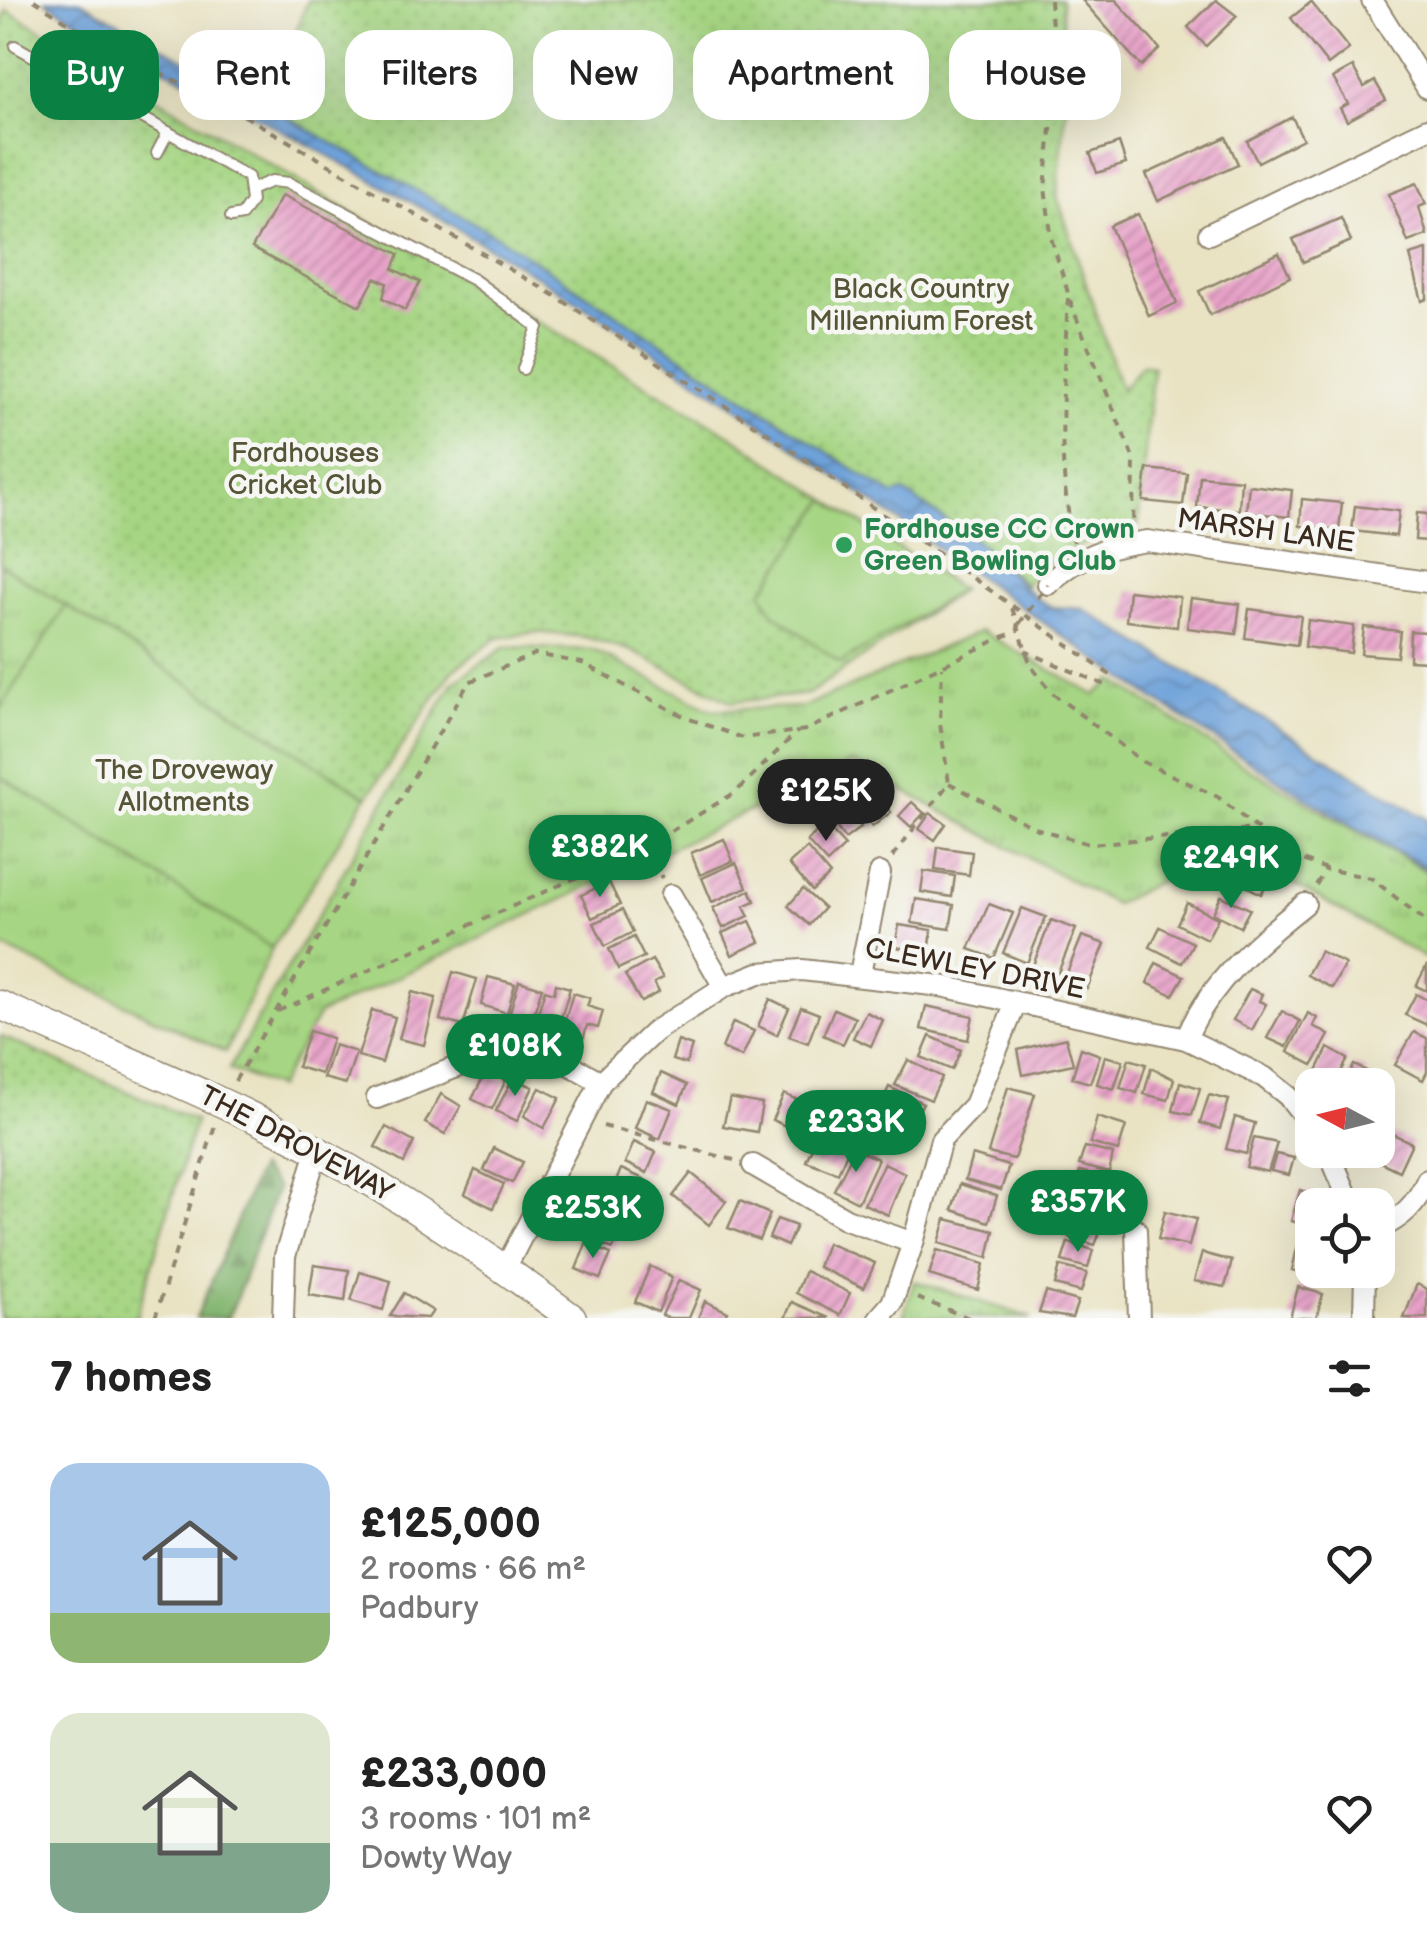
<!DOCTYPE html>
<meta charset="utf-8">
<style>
:root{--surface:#fff;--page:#f2f2f2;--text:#222;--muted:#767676;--accent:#0b8043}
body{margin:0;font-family:"Balsamiq Sans",sans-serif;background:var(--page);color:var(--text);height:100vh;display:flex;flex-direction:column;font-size:38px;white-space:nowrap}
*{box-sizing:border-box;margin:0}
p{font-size:32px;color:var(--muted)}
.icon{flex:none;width:55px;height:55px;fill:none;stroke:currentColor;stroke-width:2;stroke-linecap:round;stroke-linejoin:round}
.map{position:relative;height:1318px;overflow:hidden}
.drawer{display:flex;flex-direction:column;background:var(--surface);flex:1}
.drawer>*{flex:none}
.banner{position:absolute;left:30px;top:30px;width:1368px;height:90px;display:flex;gap:20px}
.needle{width:65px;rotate:277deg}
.controls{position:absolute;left:1295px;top:1068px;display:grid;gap:20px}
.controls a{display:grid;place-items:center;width:100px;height:100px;border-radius:20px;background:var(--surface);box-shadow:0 10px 40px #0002;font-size:50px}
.price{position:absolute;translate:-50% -85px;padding:0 22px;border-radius:35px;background:var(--accent);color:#fff;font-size:32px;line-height:65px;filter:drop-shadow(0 2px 5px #0008)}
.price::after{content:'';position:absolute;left:50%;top:60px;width:30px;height:22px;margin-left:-15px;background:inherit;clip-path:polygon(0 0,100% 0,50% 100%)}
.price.selected{background:#222;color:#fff}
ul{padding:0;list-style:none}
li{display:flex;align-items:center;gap:30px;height:250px;padding:0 50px}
li span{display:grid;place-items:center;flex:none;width:280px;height:200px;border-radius:30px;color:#555}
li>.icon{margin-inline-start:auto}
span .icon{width:120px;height:120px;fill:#fffc;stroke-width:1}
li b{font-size:42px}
h2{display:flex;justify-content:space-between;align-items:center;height:120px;padding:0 50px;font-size:42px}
.pill{padding:0 35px;border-radius:30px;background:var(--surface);box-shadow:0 10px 40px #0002;font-size:35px;line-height:90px}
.pill.selected{background:var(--accent);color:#fff}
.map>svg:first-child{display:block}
.grass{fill:url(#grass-tufts);stroke:#708050;stroke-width:2.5}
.forest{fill:url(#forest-firs);stroke:#607048;stroke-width:2.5}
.park{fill:url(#park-dots);stroke:#708050;stroke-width:2.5}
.garden{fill:#a6d583;stroke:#708050;stroke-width:2.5}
.water{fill:url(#water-waves);stroke:#54667c;stroke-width:2.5}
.building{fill:url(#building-hatch)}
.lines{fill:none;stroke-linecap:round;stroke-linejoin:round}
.service-casing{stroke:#928670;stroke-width:14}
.minor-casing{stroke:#928670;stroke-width:24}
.tertiary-casing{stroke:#928670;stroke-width:31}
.path{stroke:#928670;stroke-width:4;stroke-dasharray:8 8;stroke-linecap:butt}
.service{stroke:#fff;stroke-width:10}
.minor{stroke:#fff;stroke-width:20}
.tertiary{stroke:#fff;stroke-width:28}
.path-bridge{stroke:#928670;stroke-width:4;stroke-dasharray:8 8;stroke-linecap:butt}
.leisure-dot{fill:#2e9e5b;stroke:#f6f6f2;stroke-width:4}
.labels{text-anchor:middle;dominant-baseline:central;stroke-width:9;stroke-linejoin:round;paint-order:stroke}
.park-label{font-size:28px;fill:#565537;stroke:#f6f6f2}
.leisure-label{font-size:28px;font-weight:bold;fill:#27864d;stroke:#f6f6f2;text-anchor:start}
.street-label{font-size:28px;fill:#3b2a1e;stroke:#f6f6f2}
</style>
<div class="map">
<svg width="1427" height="1318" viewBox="0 0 1427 1318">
<defs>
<pattern id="grass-tufts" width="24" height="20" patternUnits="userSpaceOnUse" patternTransform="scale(2.5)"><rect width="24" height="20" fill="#a6d583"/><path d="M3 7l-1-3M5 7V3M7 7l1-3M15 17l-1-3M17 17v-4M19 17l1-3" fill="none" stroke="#90b771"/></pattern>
<pattern id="forest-firs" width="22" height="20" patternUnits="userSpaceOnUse" patternTransform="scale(2.5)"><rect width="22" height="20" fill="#84b671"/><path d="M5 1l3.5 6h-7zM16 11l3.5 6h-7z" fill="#6d945c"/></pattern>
<pattern id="park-dots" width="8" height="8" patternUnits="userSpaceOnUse" patternTransform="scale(2.5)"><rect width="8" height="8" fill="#a6d583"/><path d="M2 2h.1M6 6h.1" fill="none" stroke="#90b771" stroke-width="1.8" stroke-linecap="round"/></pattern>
<pattern id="water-waves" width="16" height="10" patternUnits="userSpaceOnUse" patternTransform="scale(2.5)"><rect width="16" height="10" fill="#6ea2da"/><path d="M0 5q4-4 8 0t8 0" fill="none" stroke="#5c84b0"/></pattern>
<pattern id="building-hatch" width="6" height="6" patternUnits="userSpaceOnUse" patternTransform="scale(2.5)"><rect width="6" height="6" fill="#e8a2c9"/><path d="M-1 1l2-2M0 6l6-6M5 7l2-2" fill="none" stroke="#bd84a3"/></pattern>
</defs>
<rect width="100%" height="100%" fill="#f6f6f2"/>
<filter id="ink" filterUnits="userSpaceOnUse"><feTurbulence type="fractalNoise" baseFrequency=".01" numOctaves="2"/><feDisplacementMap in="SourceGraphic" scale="20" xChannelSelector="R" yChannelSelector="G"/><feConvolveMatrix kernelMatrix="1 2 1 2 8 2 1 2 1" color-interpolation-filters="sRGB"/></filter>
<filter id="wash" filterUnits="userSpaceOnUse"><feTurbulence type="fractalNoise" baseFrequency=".0048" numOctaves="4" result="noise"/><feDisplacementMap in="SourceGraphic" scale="40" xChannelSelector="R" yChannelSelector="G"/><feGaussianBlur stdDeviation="2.25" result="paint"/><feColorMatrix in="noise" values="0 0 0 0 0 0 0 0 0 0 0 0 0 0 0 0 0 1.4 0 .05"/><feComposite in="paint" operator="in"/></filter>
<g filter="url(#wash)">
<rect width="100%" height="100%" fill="#e9e3c3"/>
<!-- grass -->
<g class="grass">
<path d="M0 564 66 606 0 710Z"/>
<path d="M981 631 1095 695 1113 680 1246 767 1427 872V959L1226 846 1115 904 852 763 319 1014 277 1088 229 1069 453 683 505 647 593 650 712 710 803 707Z"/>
<path d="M0 776 272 948 226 1052 0 946Z"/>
<path d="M914 1281 1032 1318H903Z"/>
</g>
<!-- forest -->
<path class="forest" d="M259 1168 277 1188 229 1318H196Z"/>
<!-- park -->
<g class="park">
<path d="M308 0H1061L1067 95 1057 196 1121 390 1142 365 1153 367 1138 525C1097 539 1053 550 1026 585L978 542 905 493 894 496 499 237 268 108Z"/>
<path d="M7 10 732 436 961 590 808 694 732 702 630 650 585 637 536 632 497 638 453 670 367 797 0 564V29Z"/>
<path d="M0 1036 195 1121 136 1318H0Z"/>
</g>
<!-- garden -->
<g class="garden">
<path d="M826 500 961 590 840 663 773 613 762 592Z"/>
<path d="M66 606 367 797 272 948 0 776V710Z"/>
</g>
<!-- water -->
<path class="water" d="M45 0H79L499 237 893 495 904 492 978 542 1037 599 1052 607 1083 609 1427 819V869C1133 704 871 489 587 308 477 237 362 173 246 111 178 74 108 44 45 0Z"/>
<g id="blocks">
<!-- building -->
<g class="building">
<path d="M1082 0H1116L1160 49 1141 66Z"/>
<path d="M1216 0 1237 16 1206 46 1188 27Z"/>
<path d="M1311 2 1349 49 1328 65 1291 18Z"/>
<path d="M1353 67 1364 87 1375 81 1386 100 1347 121 1340 108 1348 104 1333 78Z"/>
<path d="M1292 117 1303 139 1258 162 1247 141Z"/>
<path d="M1226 137 1238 164 1158 201 1146 174Z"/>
<path d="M1119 143 1126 164 1097 173 1090 153Z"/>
<path d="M1417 183 1426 204 1419 207 1427 235 1408 242 1389 194Z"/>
<path d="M282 195 399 254 393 269 420 282 405 310 383 298 387 283 375 278 360 306 252 248Z"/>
<path d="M1138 214 1177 303 1149 316 1110 226Z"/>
<path d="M1341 218 1351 241 1303 262 1293 239Z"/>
<path d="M1427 250V299L1422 301 1410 255Z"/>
<path d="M1279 253 1290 277 1210 315 1199 291Z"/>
<path d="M1147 469 1187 473 1183 505 1143 501Z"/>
<path d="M1200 476 1241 480 1239 510 1197 507Z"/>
<path d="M1249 485 1292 490 1289 517 1246 512Z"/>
<path d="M1302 499 1342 503 1339 530 1300 526Z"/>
<path d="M1355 506 1399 511 1396 536 1352 531Z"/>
<path d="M1417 513 1427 514V541L1415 540Z"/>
<path d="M1129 591 1180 597 1177 627 1126 621Z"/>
<path d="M1191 598 1240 604 1236 634 1187 628Z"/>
<path d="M1249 609 1301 616 1297 645 1245 638Z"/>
<path d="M1308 620 1354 626 1351 653 1305 647Z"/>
<path d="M1364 627 1400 631 1397 657 1361 654Z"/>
<path d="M1410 631 1427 632V661L1409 660Z"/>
<path d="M872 789 891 812 872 827 854 804Z"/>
<path d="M912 802 924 813 911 827 899 816Z"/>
<path d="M845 805 861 827 845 839 829 817Z"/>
<path d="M930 813 946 824 935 840 919 829Z"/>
<path d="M825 824 845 846 827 863 807 841Z"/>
<path d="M724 839 733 861 700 875 691 853Z"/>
<path d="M938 847 972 852 969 875 935 870Z"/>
<path d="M807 848 830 875 812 891 789 864Z"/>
<path d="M1245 862 1272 875 1261 894 1235 880Z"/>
<path d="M736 863 747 887 712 902 702 878Z"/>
<path d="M924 871 955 876 952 897 921 892Z"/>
<path d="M609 882 620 905 592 918 581 895Z"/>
<path d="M803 889 824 908 809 925 788 906Z"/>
<path d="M750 890 755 901 744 906 749 916 723 928 713 908Z"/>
<path d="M1221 896 1250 909 1240 927 1213 913Z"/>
<path d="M916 899 954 905 950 929 912 923Z"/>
<path d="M1187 903 1218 918 1207 939 1177 924Z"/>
<path d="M989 904 1013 913 994 958 969 949Z"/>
<path d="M1022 908 1046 917 1027 963 1003 953Z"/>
<path d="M622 910 633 932 605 946 594 923Z"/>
<path d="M1051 920 1076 929 1057 975 1033 965Z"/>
<path d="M750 921 760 942 732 955 722 933Z"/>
<path d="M899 925 932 930 929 952 895 947Z"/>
<path d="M1160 927 1193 943 1182 963 1150 947Z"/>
<path d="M1082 936 1105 944 1087 989 1064 980Z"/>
<path d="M634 937 644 957 618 969 609 949Z"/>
<path d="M1320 951 1345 964 1332 988 1307 975Z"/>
<path d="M652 960 663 978 654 983 659 992 641 1002 625 975Z"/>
<path d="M1156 963 1184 976 1173 995 1147 983Z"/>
<path d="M1427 965V991L1416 986Z"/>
<path d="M453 972 477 979 463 1026 440 1020Z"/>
<path d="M488 977 515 984 507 1013 481 1005Z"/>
<path d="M519 981 542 988 532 1019 510 1012Z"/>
<path d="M556 984 570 988 559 1025 536 1019 545 990 554 993Z"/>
<path d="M1250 989 1262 994 1259 1001 1266 1004 1252 1030 1233 1020Z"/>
<path d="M412 992 436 998 424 1045 399 1039Z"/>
<path d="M573 993 590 998 587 1006 603 1011 598 1028 587 1025 584 1037 562 1030Z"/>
<path d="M1416 994 1427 1000V1025L1405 1015Z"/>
<path d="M770 999 789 1008 777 1035 758 1026Z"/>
<path d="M926 1006 973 1016 968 1040 921 1029Z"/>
<path d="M801 1007 819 1014 808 1043 789 1036Z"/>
<path d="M834 1009 855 1018 843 1044 823 1035Z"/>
<path d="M372 1010 395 1017 382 1063 358 1056Z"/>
<path d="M1282 1011 1300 1021 1287 1047 1267 1038Z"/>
<path d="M866 1012 883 1020 871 1046 853 1038Z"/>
<path d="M1308 1013 1317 1018 1313 1026 1329 1035 1313 1065 1288 1052Z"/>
<path d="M733 1022 754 1031 742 1057 722 1048Z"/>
<path d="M309 1031 332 1038 321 1074 297 1067Z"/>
<path d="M1414 1032 1427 1038V1072L1423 1080 1395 1065Z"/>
<path d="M930 1036 961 1050 952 1070 921 1057Z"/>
<path d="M1066 1038 1073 1064 1023 1075 1018 1050Z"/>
<path d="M678 1041 692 1046 686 1064 672 1060Z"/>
<path d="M334 1045 356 1052 346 1084 323 1078Z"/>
<path d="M1081 1048 1100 1055 1090 1083 1072 1078Z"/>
<path d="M1328 1048 1348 1059 1334 1085 1313 1079Z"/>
<path d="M1105 1056 1123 1061 1114 1089 1097 1084Z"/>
<path d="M1129 1059 1146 1064 1137 1093 1120 1088Z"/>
<path d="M908 1060 942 1077 931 1100 895 1085Z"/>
<path d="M1354 1065 1367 1071 1360 1085H1344Z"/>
<path d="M1151 1068 1174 1079 1168 1100 1144 1094Z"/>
<path d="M486 1072 506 1080 492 1109 472 1099Z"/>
<path d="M661 1073 687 1085 679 1104 653 1092Z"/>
<path d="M513 1078 533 1087 517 1121 496 1111Z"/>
<path d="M1180 1082 1200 1088 1192 1115 1173 1111Z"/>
<path d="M889 1087 923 1103 910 1126 878 1110Z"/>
<path d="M1008 1087 1035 1094 1014 1159 988 1153Z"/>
<path d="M540 1088 560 1098 544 1128 524 1116Z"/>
<path d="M441 1094 461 1106 445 1134 425 1123Z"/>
<path d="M784 1094 814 1107 801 1133 772 1120Z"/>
<path d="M1209 1095 1229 1100 1220 1129 1200 1123Z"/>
<path d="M730 1098 762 1104 757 1132 723 1126Z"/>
<path d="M646 1099 672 1109 660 1139 635 1128Z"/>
<path d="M1378 1108 1389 1114 1378 1137Z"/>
<path d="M1097 1117 1126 1126 1118 1151 1090 1143Z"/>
<path d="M1235 1117 1255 1123 1246 1154 1226 1149Z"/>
<path d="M386 1127 414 1142 404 1163 375 1147Z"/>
<path d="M1391 1133 1412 1143 1399 1171 1378 1161Z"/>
<path d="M818 1134 849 1147 838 1173 806 1161Z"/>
<path d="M1254 1138 1277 1143 1268 1172 1246 1167Z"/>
<path d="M634 1142 656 1152 647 1173 625 1163Z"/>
<path d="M1085 1147 1113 1154 1109 1173 1079 1165Z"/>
<path d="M494 1148 523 1162 512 1183 484 1170Z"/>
<path d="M855 1149 878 1159 858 1202 834 1190Z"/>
<path d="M1276 1154 1294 1158 1289 1175 1271 1171Z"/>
<path d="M972 1155 1009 1166 1001 1190 965 1180Z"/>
<path d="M884 1163 905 1173 888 1215 864 1204Z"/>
<path d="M621 1169 644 1179 636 1198 613 1189Z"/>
<path d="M475 1170 504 1184 493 1208 465 1194Z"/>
<path d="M1080 1171 1106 1178 1100 1196 1075 1189Z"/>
<path d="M691 1173 726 1201 709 1225 673 1196Z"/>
<path d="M960 1184 997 1196 989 1222 952 1210Z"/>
<path d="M1300 1190 1324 1198 1322 1205H1312V1226L1291 1221Z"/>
<path d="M1073 1192 1101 1200 1095 1219 1067 1212Z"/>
<path d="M608 1193 633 1204 624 1224 599 1213Z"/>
<path d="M740 1201 770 1214 759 1240 728 1228Z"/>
<path d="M1165 1211 1196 1219 1189 1246 1158 1239Z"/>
<path d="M1076 1218 1103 1225 1095 1245 1069 1237Z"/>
<path d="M777 1219 796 1226 787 1246 769 1238Z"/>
<path d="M946 1219 994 1231 988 1258 939 1243Z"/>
<path d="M597 1220 621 1229 613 1249 589 1240Z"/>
<path d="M1299 1240 1312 1244 1317 1276 1292 1270Z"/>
<path d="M1068 1242 1093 1250 1088 1268 1062 1261Z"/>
<path d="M827 1243 875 1263 864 1288 818 1267Z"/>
<path d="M586 1244 611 1254 600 1279 576 1269Z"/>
<path d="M937 1250 984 1264 978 1290 929 1275Z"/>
<path d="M1202 1253 1232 1261 1225 1287 1194 1281Z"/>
<path d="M314 1265 349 1270 345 1301 309 1295Z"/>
<path d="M650 1266 672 1277 658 1312 635 1302Z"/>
<path d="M1060 1266 1087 1273 1081 1292 1055 1285Z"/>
<path d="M805 1271 850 1293 840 1315 796 1293Z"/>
<path d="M360 1272 391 1281 383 1310 351 1301Z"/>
<path d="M679 1280 701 1290 689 1318H668L662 1315Z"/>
<path d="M1417 1284 1427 1289V1318H1404Z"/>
<path d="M1298 1287 1323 1294 1316 1318H1290Z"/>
<path d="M1046 1292 1078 1301 1072 1318 1039 1313Z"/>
<path d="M404 1293 433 1311 428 1318 390 1316Z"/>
<path d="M705 1301 728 1312 725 1318H698Z"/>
<path d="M792 1302 829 1318H785Z"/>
</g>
</g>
</g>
<g filter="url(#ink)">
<use href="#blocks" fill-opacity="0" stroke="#928670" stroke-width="2.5"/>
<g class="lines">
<!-- service casing -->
<g class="service-casing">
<g id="service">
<path d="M15 46 248 177 251 201 242 215 231 217"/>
<path d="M157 153 168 132"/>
<path d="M252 189 272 181 289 183 474 280 538 327 523 369"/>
</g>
</g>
<!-- minor casing -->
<g class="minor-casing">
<g id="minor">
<path d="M1372 0 1427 88"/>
<path d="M1209 234 1427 129"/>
<path d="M1048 584C1079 555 1106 547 1147 541L1427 582"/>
<path d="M671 895 724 987"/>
<path d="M860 974 880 873"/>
<path d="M1186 1039C1209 983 1258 941 1305 904"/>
<path d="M377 1098 506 1048 558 1058 601 1082"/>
<path d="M1328 1150 1351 1205"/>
<path d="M753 1165 846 1219 913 1243"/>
<path d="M1378 1229C1402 1218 1416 1205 1427 1180"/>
<path d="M1136 1230 1139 1318"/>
<path d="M505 1269 601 1082 655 1031 724 987 759 973 802 970 941 986 1186 1039 1264 1077 1288 1096 1312 1126"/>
<path d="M283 1318 285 1256 317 1151"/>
<path d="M879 1318 892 1303 913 1243 941 1140 974 1105 1016 1003"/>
<path d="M1364 1318 1365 1270"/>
</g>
</g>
<!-- tertiary casing -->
<g class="tertiary-casing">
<path id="tertiary" d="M0 1005C106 1053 216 1095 318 1151 407 1200 490 1258 572 1318"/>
</g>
<!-- path -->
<g class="path">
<path d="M34 0 101 44 224 104 554 295 770 435 1109 674 1102 684 1025 651"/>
<path d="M1050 0 1056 82 1045 188 1052 241 1073 309 1134 460 1133 524"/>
<path d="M1068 298C1064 379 1055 461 1074 542"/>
<path d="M1012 608 1031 666 1052 693 1143 762 1218 797 1288 854 1326 869 1371 878 1427 922"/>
<path d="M949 783 1035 828 1089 844 1255 829"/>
<path d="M645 847 662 878"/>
<path d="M1288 854 1298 883"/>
<path d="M892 857 949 783 940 724 942 667"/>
<path d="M1316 885 1326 869"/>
<path d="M278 1011 645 847 736 792 798 731"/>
<path d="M235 1081 469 682 535 654 582 663 687 718 743 738 806 730 1020 629"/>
<path d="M603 1126 734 1160"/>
<path d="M917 1298 969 1318"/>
<path d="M155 1318 215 1125"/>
</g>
<!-- service -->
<use href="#service" class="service"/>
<!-- minor -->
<use href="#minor" class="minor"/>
<!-- tertiary -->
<use href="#tertiary" class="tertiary"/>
<!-- path-bridge -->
<path class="path-bridge" d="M1019 624 1048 584"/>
</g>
</g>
<!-- markers -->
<circle class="leisure-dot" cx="844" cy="545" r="10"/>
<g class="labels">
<!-- park labels -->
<g class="park-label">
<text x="921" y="289">Black Country<tspan x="921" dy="32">Millennium Forest</tspan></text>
<text x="305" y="453">Fordhouses<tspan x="305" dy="32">Cricket Club</tspan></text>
<text x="184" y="770">The Droveway<tspan x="184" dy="32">Allotments</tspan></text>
</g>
<!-- leisure labels -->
<g class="leisure-label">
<text x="864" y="529">Fordhouse CC Crown<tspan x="864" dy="32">Green Bowling Club</tspan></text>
</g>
<!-- street labels -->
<g class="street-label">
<text transform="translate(1266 531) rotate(8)">MARSH LANE</text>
<text transform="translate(975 969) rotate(11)">CLEWLEY DRIVE</text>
<text transform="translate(296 1144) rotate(28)">THE DROVEWAY</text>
</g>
</g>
</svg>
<div class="controls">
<a><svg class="needle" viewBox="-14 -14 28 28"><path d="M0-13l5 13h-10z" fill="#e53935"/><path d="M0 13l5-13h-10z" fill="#767676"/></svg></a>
<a><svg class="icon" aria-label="locate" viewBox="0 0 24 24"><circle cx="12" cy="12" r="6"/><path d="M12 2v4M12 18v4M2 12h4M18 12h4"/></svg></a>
</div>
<b class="price selected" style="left:826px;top:844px">£125K</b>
<b class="price" style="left:600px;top:900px">£382K</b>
<b class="price" style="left:1231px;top:911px">£249K</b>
<b class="price" style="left:515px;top:1099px">£108K</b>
<b class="price" style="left:856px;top:1175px">£233K</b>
<b class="price" style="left:1078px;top:1255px">£357K</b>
<b class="price" style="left:593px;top:1261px">£253K</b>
<div class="banner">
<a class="pill selected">Buy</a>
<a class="pill">Rent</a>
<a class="pill">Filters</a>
<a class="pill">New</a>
<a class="pill">Apartment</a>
<a class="pill">House</a>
</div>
</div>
<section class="drawer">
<h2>7 homes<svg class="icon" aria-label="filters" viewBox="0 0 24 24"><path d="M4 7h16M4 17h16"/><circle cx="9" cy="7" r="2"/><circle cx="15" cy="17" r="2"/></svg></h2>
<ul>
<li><span style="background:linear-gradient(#a9c7e8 75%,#8fb573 0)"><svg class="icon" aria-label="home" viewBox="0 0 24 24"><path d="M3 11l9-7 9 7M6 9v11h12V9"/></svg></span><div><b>£125,000</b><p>2 rooms · 66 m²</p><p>Padbury</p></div><svg class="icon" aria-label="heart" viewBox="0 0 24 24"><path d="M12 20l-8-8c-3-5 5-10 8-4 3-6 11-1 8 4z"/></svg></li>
<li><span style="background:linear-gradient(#dfe7d0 65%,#7fa58c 0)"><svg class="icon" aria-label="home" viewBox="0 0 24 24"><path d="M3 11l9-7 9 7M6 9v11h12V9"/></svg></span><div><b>£233,000</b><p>3 rooms · 101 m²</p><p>Dowty Way</p></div><svg class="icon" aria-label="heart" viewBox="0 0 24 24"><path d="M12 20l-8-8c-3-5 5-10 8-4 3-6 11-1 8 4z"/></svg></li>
</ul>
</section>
